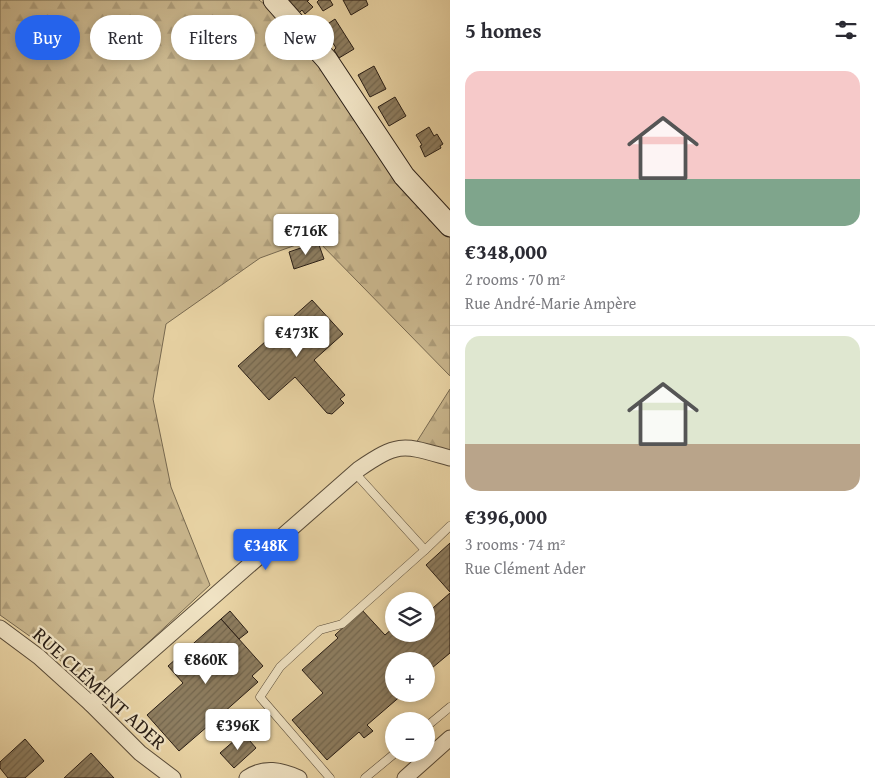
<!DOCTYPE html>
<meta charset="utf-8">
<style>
:root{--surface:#fff;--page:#f2f2f3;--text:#2b2b33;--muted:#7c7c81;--line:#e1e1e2;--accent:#2563eb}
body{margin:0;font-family:"Gentium Book Plus",serif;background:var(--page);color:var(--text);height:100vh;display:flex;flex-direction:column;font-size:19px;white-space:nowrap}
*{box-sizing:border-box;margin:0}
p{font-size:16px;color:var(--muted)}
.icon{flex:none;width:28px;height:28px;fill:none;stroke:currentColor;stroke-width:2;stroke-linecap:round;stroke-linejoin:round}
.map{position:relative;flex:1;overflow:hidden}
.panel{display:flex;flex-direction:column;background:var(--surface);width:425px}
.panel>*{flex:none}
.top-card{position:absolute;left:15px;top:15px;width:360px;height:45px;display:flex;gap:10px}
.buttons{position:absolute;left:385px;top:592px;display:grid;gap:10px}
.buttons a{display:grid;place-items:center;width:50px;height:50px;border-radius:50%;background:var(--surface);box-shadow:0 2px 8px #0003;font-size:25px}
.price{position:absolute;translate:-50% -42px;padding:0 11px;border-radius:5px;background:#fff;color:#222;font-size:16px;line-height:32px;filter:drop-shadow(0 1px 2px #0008)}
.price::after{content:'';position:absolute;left:50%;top:30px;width:15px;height:11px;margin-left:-8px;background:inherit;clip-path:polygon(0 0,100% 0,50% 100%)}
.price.selected{background:var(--accent);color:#fff}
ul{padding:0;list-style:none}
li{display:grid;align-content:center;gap:10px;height:265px;padding:0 15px}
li+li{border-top:1px solid var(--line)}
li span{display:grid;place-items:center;height:155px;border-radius:15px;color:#555}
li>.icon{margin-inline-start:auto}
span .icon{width:90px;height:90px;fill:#fffc;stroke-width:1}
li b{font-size:21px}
h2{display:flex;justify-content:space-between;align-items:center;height:60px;padding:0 15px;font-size:21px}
.chip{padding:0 18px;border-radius:22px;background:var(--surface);box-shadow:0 2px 8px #0003;font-size:18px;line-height:45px}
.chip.selected{background:var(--accent);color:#fff}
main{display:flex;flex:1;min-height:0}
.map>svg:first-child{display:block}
.forest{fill:url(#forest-firs);stroke:#786a51}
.building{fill:url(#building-hatch);stroke:#281d15}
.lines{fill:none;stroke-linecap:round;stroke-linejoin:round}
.service-casing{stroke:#584b39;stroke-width:9}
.minor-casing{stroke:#584b39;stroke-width:17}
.secondary-casing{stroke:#281d15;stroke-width:23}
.service{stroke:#f1e4c5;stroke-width:8}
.minor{stroke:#f1e4c5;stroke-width:15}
.secondary{stroke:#f1e4c5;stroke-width:21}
.labels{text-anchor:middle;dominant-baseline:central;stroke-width:4.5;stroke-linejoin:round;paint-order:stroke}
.street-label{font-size:20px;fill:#281d15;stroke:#f1e4c5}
</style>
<main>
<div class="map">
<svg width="450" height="778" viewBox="0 0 450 778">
<defs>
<pattern id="forest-firs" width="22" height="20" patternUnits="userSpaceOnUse" patternTransform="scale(1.25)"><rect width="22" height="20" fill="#c9b68d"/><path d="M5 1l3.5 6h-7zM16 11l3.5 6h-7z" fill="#ad9c79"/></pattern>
<pattern id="building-hatch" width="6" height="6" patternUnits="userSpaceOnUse" patternTransform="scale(1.25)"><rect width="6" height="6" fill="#8d7d60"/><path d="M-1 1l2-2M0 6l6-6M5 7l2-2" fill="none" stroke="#73664e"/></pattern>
</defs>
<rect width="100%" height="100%" fill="#ead5a6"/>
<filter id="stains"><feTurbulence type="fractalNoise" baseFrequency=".004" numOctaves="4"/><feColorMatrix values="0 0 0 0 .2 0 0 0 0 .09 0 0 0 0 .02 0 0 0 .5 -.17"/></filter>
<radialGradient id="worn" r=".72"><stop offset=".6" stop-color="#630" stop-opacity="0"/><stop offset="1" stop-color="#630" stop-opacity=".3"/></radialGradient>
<!-- forest -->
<g class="forest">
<path d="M0 0H259L273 11 324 64 450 231V376L315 238 260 258 166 324 153 399 171 487 210 585 93 694 52 652 0 615Z"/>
<path d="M450 389V453L416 443Z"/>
</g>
<!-- building -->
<g class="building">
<path d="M287 0H309L307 1 313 7 305 14 302 10 299 13Z"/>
<path d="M319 0H330L333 5 323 11 317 2Z"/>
<path d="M343 0H366L368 5 351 15Z"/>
<path d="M335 19 354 49 339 58 334 50 336 48 323 27Z"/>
<path d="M374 66 386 89 370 97 358 75Z"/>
<path d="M395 97 406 116 389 126 378 107Z"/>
<path d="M429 127 434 136 437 134 443 144 440 146 441 148 425 157 420 146 422 145 416 135Z"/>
<path d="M318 242 324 259 294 269 289 252Z"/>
<path d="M312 300 343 334 314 360 345 395 340 399 344 403 332 414 327 413 295 377 269 400 238 366Z"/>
<path d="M450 543V592L426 565Z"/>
<path d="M450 593V653L426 673V661H394V694H403L367 725 373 731 364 738 359 732 327 760 292 720 323 693 302 670 338 638 335 635 362 610 385 635 394 627V634H426V614Z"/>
<path d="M230 611 248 632 239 639 221 619Z"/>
<path d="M221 619 263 666 252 676 258 682 223 713 229 719 221 725 216 719 179 751 147 715 183 683 168 666Z"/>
<path d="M243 733 256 748 234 768 220 753Z"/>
<path d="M25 739 44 761 25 778H8L0 768V762Z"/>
<path d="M91 753 114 778H64Z"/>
</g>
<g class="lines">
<!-- service casing -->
<g class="service-casing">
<g id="service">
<path d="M355 473 425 550"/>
<path d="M426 727 450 707"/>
<path d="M330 778 260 697 280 667 320 630 342 624 425 550 450 526"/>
<path d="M365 778 394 754"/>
</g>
</g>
<!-- minor casing -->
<g class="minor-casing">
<g id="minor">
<path d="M0 628 39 657 91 704 140 753 173 778"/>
<path d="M91 704 359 469C400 441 403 445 450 458"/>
<path d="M247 778C264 766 281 770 299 778"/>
<path d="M405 778 450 738"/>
</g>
</g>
<!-- secondary casing -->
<g class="secondary-casing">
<path id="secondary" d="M274 0 327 60 404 176 450 226"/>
</g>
<!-- service -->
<use href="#service" class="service"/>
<!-- minor -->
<use href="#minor" class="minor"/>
<!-- secondary -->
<use href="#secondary" class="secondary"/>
</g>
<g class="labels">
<!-- street labels -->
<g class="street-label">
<text transform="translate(100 688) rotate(42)">RUE CLÉMENT ADER</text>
</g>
</g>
<rect width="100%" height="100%" filter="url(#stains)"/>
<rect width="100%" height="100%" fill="url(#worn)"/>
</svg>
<div class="buttons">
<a><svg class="icon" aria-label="layers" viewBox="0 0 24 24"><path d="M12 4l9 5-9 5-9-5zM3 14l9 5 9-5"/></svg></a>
<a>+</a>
<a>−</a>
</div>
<b class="price" style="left:306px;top:256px">€716K</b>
<b class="price" style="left:297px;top:358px">€473K</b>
<b class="price selected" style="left:266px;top:571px">€348K</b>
<b class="price" style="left:206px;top:685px">€860K</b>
<b class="price" style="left:238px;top:751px">€396K</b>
<div class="top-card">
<a class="chip selected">Buy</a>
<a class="chip">Rent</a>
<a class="chip">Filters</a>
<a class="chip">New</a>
</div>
</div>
<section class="panel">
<h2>5 homes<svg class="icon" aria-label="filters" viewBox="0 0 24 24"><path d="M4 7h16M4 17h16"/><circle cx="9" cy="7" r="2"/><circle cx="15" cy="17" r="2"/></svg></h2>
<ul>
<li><span style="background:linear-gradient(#f6c9c9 70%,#7fa58c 0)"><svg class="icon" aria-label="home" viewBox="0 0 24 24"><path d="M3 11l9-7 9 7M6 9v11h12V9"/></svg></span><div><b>€348,000</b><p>2 rooms · 70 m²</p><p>Rue André-Marie Ampère</p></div></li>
<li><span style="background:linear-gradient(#dfe7d0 70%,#b9a48a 0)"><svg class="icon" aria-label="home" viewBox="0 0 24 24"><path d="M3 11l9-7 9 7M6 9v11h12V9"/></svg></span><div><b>€396,000</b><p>3 rooms · 74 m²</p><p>Rue Clément Ader</p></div></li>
</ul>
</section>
</main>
